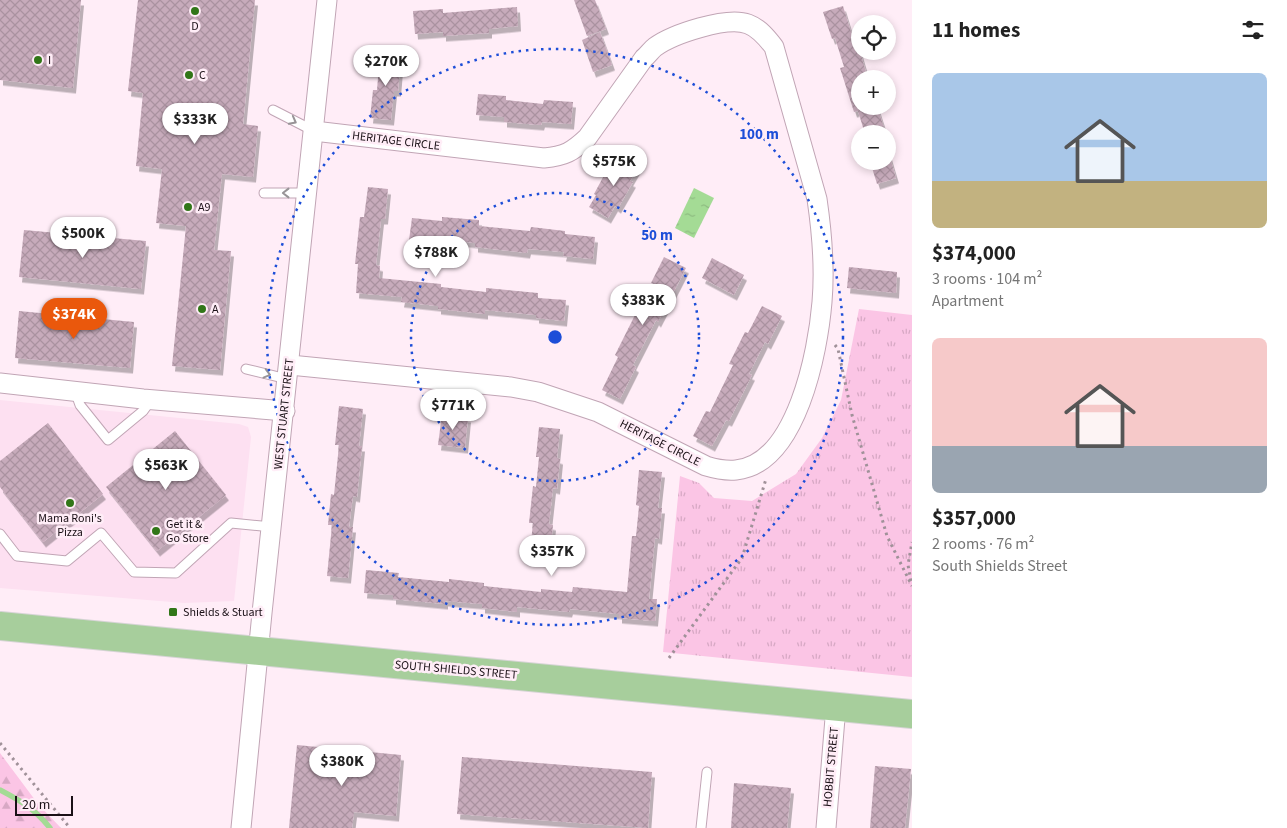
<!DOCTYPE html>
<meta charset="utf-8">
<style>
:root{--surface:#fff;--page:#f6f6f6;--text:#222;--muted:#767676;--accent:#ea580c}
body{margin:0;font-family:"Source Sans 3",sans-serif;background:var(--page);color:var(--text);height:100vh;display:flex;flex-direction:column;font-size:19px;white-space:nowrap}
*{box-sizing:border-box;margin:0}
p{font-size:16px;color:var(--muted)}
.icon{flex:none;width:28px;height:28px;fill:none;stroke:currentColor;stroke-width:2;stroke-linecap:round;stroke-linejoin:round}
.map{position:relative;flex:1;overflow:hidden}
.panel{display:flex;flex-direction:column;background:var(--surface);width:375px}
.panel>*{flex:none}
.fabs{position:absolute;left:851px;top:15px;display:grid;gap:10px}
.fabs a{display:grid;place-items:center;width:45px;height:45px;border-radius:50%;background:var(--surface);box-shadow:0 2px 8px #0003;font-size:25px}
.scale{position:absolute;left:15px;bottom:12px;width:58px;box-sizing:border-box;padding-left:5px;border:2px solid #1b1117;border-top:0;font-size:14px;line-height:18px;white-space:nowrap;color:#1b1117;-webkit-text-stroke:4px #ffedf7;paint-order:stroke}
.price{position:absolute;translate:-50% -42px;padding:0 11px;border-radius:18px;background:#fff;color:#222;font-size:16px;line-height:32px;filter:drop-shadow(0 1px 2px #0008)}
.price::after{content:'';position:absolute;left:50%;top:30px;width:15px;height:11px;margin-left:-8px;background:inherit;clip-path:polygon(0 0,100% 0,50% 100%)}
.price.selected{background:var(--accent);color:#fff}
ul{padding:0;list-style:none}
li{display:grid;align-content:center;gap:10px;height:265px;padding:0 20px}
li span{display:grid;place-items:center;height:155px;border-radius:8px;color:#555}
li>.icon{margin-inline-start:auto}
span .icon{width:90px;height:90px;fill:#fffc;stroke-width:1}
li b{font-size:21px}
h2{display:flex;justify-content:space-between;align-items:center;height:60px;padding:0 20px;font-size:21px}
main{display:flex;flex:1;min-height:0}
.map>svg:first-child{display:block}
.built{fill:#fde0f1}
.grass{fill:url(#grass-tufts)}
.forest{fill:url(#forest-firs)}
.water{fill:url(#water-ripples)}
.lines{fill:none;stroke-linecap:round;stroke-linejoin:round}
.stream{stroke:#a4db95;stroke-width:5.5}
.building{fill:url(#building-cross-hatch);filter:url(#shadow)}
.lane-casing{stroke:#c1a5b5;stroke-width:11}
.street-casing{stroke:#c1a5b5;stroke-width:21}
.primary-casing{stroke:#d6d4d5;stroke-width:30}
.path{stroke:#a09199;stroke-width:3;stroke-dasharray:2.5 4;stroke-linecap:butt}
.lane{stroke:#fff;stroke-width:9}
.street{stroke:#fff;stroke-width:19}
.primary{stroke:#a7ce9c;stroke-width:28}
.oneway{stroke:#989497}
.ring{fill:none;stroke:#1d4ed8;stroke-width:2.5;stroke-dasharray:2.5 5}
.poi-dot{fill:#317618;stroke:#ffedf7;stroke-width:2}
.labels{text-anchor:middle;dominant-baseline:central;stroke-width:5;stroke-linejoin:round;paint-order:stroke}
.poi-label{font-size:12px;fill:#1b1117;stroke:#ffedf7;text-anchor:start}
.street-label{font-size:12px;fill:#1b1117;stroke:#ffedf7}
.centre{fill:#1d4ed8;stroke:#ffedf7;stroke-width:2.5}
.ring-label{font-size:15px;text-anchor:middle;font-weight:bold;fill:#1d4ed8;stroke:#ffedf7;stroke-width:5;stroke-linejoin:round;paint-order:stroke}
</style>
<main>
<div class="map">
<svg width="912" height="828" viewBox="0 0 912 828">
<defs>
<pattern id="grass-tufts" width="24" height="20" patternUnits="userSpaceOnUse" patternTransform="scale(1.25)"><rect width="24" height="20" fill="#fbc5e5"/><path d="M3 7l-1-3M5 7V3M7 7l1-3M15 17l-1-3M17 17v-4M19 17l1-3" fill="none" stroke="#d7a8c4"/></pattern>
<pattern id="forest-firs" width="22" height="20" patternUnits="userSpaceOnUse" patternTransform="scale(1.25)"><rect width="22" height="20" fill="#fbc5e5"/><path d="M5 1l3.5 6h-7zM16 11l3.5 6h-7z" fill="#d7a8c4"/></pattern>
<pattern id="water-ripples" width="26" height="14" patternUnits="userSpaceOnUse" patternTransform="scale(1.25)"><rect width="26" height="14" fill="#a4db95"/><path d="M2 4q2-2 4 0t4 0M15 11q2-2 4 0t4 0" fill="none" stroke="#8dbb80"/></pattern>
<pattern id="building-cross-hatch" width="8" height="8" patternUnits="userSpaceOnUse" patternTransform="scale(1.25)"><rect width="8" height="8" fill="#c7abbb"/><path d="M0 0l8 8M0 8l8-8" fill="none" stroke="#aa92a0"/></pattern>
<filter id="shadow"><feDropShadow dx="3" dy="5.5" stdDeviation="0" flood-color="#0004"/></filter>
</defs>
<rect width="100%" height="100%" fill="#ffedf7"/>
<!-- built -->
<path class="built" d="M0 400 239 424 248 427 251 437 234 601 184 603 0 588Z"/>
<!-- grass -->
<path class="grass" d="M859 309 912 315V677L663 652 680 476 699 483 714 498 752 501 796 474 822 438 841 400Z"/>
<!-- forest -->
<path class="forest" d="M0 753 38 804 61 828H0Z"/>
<!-- water -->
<path class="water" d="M694 188 714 198 694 238 675 228Z"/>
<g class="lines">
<!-- stream -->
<path class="stream" d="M0 790C21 801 35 809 50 828"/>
</g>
<!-- building -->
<g class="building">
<path d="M0 0H81L73 88 0 80Z"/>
<path d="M138 0H255L243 124 258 126 253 177 222 174 214 250 231 251 220 370 172 366 186 226 156 223 162 169 136 166 143 93 128 91Z"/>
<path d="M574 0H595L606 29 587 36Z"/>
<path d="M843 6 851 32 854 31 868 79H860V106H877L886 134H865L858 111 854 112 840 68 844 67 835 38 832 39 823 12Z"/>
<path d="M517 7 518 26 489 29V33L443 36V32L415 34 413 11 443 9V13Z"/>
<path d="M600 32 612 65 593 72 582 40Z"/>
<path d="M380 53 401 55 398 91H394L391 120 370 118 373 90H377Z"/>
<path d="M478 94 506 96V100L543 104 544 100 573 102 571 124 542 122 541 125 504 122V117L476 115Z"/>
<path d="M888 151 896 178 877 184 870 161H888Z"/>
<path d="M619 156 638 167 630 181 633 182 618 208 615 206 608 218 589 207 596 195 594 194 608 168 611 170Z"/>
<path d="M368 187 388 189 385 219H381L376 265 380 266 379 278 441 284V287L486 292V288L538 293V298L566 300 564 321 536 318V315L485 310V314L438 309V306L401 302 402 297 356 293 358 264H355L360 217H364Z"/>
<path d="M442 217 479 220V226L530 231 531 227 565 231V234L595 237 593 259 563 256 564 252 528 249 527 253 475 247V243L440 239V242L409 240 412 218 442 221Z"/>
<path d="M24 230 146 241 141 289 19 277Z"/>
<path d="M664 257 686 268 658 322 656 320 633 365 636 367 620 399 602 390 618 357 615 355 637 311 640 312 654 284 651 283Z"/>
<path d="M712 258 744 275 734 295 702 278Z"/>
<path d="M849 267 897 272 896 293 847 288Z"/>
<path d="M762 306 782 316 768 344 765 342 749 374 752 375 729 421 726 420 712 446 693 436 706 411 710 412 733 365 729 364 745 332 748 333Z"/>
<path d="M19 311 134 322 130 368 15 358Z"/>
<path d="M339 406 363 409 359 446H362L357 497 353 496 349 527H353L348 578 327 576 332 525H328L331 494 334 495 339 445H335Z"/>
<path d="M442 414 468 417 465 448 438 445Z"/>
<path d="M48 423 103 494 43 542 0 487V461Z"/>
<path d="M539 427 560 429 557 458 560 459 557 489 553 488 549 524 553 525 550 554 530 552 533 523H529L533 486 536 487 539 457H536Z"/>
<path d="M175 431 226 495 157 551 106 487Z"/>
<path d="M639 470 662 472 658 508H662L659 539 655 538 649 599H657L655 621 619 618V614L570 609 569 612 517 607V612L482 608V604L445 601V604L393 599V595L364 593 366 570 399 573 398 577 449 582V579L484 583V586L541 592V589L572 592 573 587 627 592 632 536H636L639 506 636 505Z"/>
<path d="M297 745 401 755 396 816 354 812 352 828H289Z"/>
<path d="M462 757 652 772 648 828 457 814Z"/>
<path d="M875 766 911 769 905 828H870Z"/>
<path d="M734 783 791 788 787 828H731Z"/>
</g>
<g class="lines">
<!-- lane casing -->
<g class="lane-casing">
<g id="lane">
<path d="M273 110 314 131"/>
<path d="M264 193H307"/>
<path d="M246 369 287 379"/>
<path d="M75 391 80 405 108 440 143 411 151 400"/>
<path d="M0 534 17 556 67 561 101 533 134 572 176 573 231 523 272 527"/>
<path d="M701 828 707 772"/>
</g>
</g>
<!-- street casing -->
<g class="street-casing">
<g id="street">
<path d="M290 365 511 387 538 392 598 412 706 466C716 469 726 471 736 470 797 464 818 351 822 302 825 267 822 233 817 199L774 47C767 38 759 28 748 24 727 16 673 34 655 47 651 50 648 55 644 58L587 138C572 152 565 156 544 158L314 131"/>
<path d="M0 383 143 399 285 411"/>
<path d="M241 828 262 613 327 0"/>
<path d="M826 828 836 706"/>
</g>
</g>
<!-- primary casing -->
<g class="primary-casing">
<path id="primary" d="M0 626 912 714"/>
</g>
<!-- path -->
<g class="path">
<path d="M835 345 838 349 852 415 887 536 912 586"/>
<path d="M911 581 908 565 912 542"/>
<path d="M669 658 742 558 766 479"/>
<path d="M0 743 70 828"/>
</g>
<!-- lane -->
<use href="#lane" class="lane"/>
<!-- street -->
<use href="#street" class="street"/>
<!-- primary -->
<use href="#primary" class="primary"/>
</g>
<!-- one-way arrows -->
<defs><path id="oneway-chevron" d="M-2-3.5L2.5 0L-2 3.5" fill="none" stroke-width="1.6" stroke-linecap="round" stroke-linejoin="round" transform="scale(1.25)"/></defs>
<g class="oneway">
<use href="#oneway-chevron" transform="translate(293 121) rotate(28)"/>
<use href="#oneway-chevron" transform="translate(286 193) rotate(-180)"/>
<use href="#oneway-chevron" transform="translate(267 374) rotate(15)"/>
</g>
<!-- distance rings -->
<g class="ring">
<circle cx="555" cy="337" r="144"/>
<circle cx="555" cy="337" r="288"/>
</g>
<!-- markers -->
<g class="poi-dot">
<circle cx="195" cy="11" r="5"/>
<circle cx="38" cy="60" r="5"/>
<circle cx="189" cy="75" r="5"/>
<circle cx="188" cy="207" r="5"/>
<circle cx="202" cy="309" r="5"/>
<circle cx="70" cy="503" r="5"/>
<circle cx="156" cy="531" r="5"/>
<rect x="168" y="607" width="10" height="10" rx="2.5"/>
</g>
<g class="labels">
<!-- poi labels -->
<g class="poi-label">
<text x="195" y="26" text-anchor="middle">D</text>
<text x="48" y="60">I</text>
<text x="199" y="75">C</text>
<text x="198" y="207">A9</text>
<text x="212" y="309">A</text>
<text x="70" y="518" text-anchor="middle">Mama Roni's<tspan x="70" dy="14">Pizza</tspan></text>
<text x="166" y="524">Get it &amp;<tspan x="166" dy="14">Go Store</tspan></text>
<text x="183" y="612">Shields &amp; Stuart</text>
</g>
<!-- street labels -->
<g class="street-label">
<text transform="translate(396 141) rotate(7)">HERITAGE CIRCLE</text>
<text transform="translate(284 414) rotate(-84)">WEST STUART STREET</text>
<text transform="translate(660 443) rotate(27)">HERITAGE CIRCLE</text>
<text transform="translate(456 670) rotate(5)">SOUTH SHIELDS STREET</text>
<text transform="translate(831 767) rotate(-85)">HOBBIT STREET</text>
</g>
</g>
<circle cx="555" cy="337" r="8" class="centre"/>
<g class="ring-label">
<text x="759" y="139">100 m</text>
<text x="657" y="240">50 m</text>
</g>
</svg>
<div class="fabs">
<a><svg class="icon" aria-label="locate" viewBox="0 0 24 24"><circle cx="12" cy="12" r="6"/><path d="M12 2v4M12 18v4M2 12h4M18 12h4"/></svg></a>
<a>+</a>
<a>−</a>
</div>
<div class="scale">20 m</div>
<b class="price" style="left:386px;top:87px">$270K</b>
<b class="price" style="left:195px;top:145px">$333K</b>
<b class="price" style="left:614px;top:187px">$575K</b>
<b class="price" style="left:83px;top:259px">$500K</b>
<b class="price" style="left:436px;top:278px">$788K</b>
<b class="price" style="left:643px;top:326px">$383K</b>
<b class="price selected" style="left:74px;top:340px">$374K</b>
<b class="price" style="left:453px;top:431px">$771K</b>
<b class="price" style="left:166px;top:491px">$563K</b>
<b class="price" style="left:552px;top:577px">$357K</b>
<b class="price" style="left:342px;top:787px">$380K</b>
</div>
<section class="panel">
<h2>11 homes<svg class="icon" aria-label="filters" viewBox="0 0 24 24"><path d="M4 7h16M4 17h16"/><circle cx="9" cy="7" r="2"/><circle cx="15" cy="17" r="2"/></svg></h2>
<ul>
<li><span style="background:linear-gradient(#a9c7e8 70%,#c2b280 0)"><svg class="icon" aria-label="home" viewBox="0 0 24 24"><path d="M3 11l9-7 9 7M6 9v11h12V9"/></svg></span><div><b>$374,000</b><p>3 rooms · 104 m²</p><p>Apartment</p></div></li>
<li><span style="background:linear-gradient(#f6c9c9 70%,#9aa5b1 0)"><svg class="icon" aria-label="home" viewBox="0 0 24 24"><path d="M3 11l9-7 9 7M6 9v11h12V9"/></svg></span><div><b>$357,000</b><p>2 rooms · 76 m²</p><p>South Shields Street</p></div></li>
</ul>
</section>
</main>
